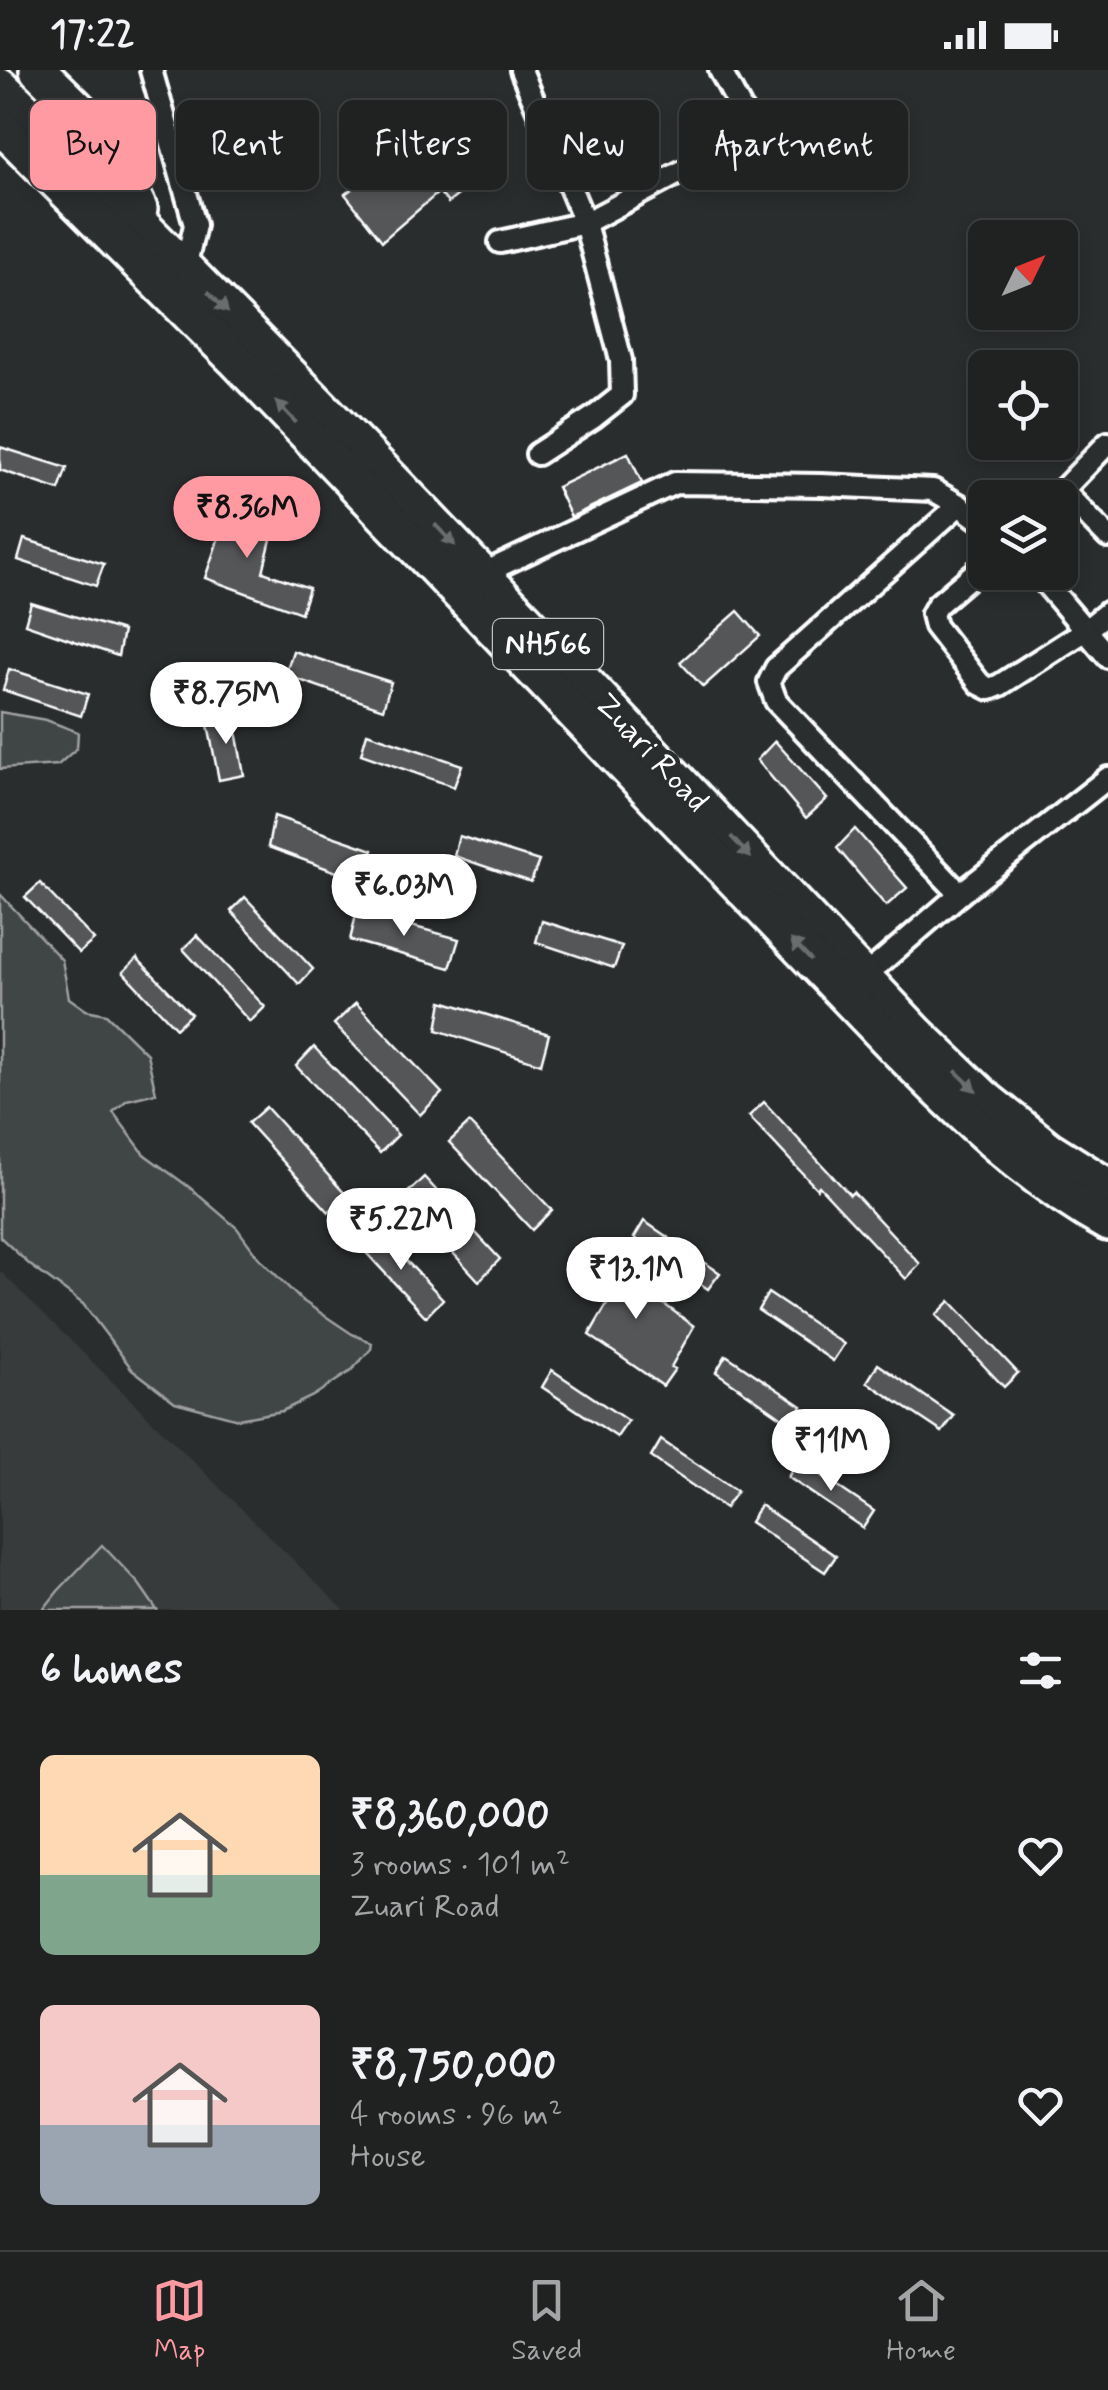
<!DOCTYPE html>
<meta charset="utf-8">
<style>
:root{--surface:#202222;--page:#282a2a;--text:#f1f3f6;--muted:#a2a4a5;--line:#3d3f40;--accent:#ff9aa2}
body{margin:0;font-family:Mynerve,sans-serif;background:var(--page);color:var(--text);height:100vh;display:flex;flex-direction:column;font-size:38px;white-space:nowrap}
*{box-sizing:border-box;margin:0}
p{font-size:32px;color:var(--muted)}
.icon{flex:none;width:55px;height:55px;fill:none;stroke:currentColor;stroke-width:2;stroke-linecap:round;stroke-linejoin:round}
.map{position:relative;height:1540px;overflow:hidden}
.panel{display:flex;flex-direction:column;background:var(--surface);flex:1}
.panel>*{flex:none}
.guide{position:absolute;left:30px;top:30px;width:1050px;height:90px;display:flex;gap:20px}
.needle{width:65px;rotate:47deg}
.buttons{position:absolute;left:968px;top:150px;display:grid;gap:20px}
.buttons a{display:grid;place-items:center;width:110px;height:110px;border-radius:15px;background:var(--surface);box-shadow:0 5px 15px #0003,0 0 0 2px var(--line);font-size:50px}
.price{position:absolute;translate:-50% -85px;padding:0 22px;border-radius:35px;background:#fff;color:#222;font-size:32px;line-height:65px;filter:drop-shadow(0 2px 5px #0008)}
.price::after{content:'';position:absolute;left:50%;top:60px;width:30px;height:22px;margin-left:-15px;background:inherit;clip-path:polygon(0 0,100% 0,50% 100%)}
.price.current{background:var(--accent);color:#111}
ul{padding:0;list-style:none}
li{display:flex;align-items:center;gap:30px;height:250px;padding:0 40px}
li span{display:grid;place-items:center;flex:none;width:280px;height:200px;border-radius:15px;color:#555}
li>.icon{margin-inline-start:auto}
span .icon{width:120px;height:120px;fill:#fffc;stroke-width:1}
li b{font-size:42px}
h2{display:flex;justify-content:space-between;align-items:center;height:120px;padding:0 40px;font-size:42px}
.tag{padding:0 35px;border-radius:15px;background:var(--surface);box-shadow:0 5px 15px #0003,0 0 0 2px var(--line);font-size:35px;line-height:90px}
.tag.current{background:var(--accent);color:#111}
.status{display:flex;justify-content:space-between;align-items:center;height:70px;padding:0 50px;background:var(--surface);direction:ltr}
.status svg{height:28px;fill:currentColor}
.tab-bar{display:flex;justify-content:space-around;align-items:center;height:140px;border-top:2px solid var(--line);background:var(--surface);font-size:28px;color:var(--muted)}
.tab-bar a{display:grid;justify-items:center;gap:5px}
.tab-bar .current{color:var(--accent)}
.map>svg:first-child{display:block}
.built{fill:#373a3b}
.green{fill:#414445;stroke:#a0a2a2;stroke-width:2.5}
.building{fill:#555758;stroke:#fff;stroke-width:2.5}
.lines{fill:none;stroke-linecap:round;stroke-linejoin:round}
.street-casing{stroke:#fff;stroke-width:28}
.highway-casing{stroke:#fff;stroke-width:42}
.street{stroke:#2a2d2e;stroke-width:20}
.highway{stroke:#2a2d2e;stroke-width:35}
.oneway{fill:#6a6c6d}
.labels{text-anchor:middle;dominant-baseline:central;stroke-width:9;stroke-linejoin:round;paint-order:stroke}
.shield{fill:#2a2d2e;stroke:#bfc0c0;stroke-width:2.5}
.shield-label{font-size:30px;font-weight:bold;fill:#fff}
.street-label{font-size:32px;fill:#fff;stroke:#2a2d2e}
</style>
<div class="status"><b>17:22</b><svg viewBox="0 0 49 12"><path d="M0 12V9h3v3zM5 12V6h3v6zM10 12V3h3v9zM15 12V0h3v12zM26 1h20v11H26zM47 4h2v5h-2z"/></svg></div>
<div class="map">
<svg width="1108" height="1540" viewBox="0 0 1108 1540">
<rect width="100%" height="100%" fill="#2a2d2e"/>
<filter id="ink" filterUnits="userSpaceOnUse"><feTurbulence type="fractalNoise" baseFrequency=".01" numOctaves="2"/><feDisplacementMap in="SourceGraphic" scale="20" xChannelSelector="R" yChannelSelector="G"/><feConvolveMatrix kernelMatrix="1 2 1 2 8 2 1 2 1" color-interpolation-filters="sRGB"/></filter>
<g filter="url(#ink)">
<!-- built -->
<path class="built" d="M0 1201 344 1540H0Z"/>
<!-- green -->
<g class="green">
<path d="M0 642 46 650 78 662 77 678 58 695 0 699Z"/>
<path d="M0 824 62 890 69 928 86 940 106 944 147 984 156 1023 127 1030 113 1042 145 1085 189 1117 237 1158 258 1187 300 1229 352 1264 372 1273 371 1279 351 1301 313 1326 282 1341 238 1349 175 1332 132 1299 83 1234 30 1195 0 1167Z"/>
<path d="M102 1475 139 1514 157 1540H43L58 1521Z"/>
</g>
<!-- building -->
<g class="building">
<path d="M459 59 491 99 448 133 439 122 382 171 345 124 369 106 374 113 389 101 395 110Z"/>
<path d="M0 377 67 398 59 420 0 400Z"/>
<path d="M628 383 642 413 571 447 557 417Z"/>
<path d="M195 438 273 461 263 502 309 518 301 543 205 508 219 467 211 464 212 462 190 455Z"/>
<path d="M24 469 104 494 96 516 18 490Z"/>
<path d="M31 533 123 561 118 586 25 554Z"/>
<path d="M738 541 760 566 703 617 680 592Z"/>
<path d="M293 581 391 612 383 639 285 605Z"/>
<path d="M9 599 88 624 81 646 3 620Z"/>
<path d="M233 644 244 705 219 710 207 650Z"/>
<path d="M367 663 462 695 454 717 361 684Z"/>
<path d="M775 671 827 729 806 748 757 690Z"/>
<path d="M274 746 373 780 364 812 268 777Z"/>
<path d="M855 759 907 818 886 836 837 778Z"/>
<path d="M459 766 539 791 531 812 454 786Z"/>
<path d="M40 813 94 870 79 883 25 827Z"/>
<path d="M245 827 313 899 299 914 231 841Z"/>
<path d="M357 841 459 869 450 898 350 870Z"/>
<path d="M542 851 622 876 614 898 536 872Z"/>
<path d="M197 865 265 937 250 952 183 879Z"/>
<path d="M137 888 191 944 176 958 123 902Z"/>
<path d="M442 931 549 964 541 994 437 960Z"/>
<path d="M356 933 442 1023 420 1045 334 954Z"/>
<path d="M314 977 398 1065 380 1083 296 996Z"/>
<path d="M764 1032 850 1125 853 1122 920 1194 906 1209 819 1116 817 1119 749 1046Z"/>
<path d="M266 1037 346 1125 329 1142 248 1053Z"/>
<path d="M469 1053 552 1140 532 1160 449 1072Z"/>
<path d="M424 1107 500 1189 479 1211 402 1128Z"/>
<path d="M644 1151 720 1203 708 1219 634 1168Z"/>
<path d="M375 1158 443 1229 426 1247 359 1175Z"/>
<path d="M591 1181 694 1256 671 1297 675 1299 663 1316 589 1265 612 1226 576 1203Z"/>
<path d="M768 1223 844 1274 833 1291 758 1240Z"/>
<path d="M950 1231 1018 1303 1004 1317 936 1245Z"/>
<path d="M726 1285 802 1336 790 1353 716 1302Z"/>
<path d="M878 1294 954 1346 942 1362 867 1312Z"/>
<path d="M552 1300 628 1351 617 1367 542 1317Z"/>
<path d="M661 1370 737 1421 725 1438 651 1387Z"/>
<path d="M798 1390 874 1441 863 1458 788 1407Z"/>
<path d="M760 1435 836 1486 825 1502 750 1452Z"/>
</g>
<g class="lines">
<!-- street casing -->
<g class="street-casing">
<g id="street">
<path d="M151 0 195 155 185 198"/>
<path d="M521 0 585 153 754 63 720 0"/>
<path d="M500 172 585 153 621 290 622 325 594 347 537 384"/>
<path d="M1062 420 1108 467"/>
<path d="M1055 428 1108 373"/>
<path d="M959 435 776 598 769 612 776 631 960 824"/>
<path d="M985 494 937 535 932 544 935 556 980 614 990 619 1000 615 1086 560 1108 542"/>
<path d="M1036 502 1108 587"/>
<path d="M482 504 675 413 821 415 933 420 959 435 985 454"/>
<path d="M858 912 960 824 1108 708"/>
</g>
</g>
<!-- highway casing -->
<g class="highway-casing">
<g id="highway">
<path d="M38 0 90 51 107 74 139 139"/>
<path d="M0 16C316 322 615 645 917 964L984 1028 1048 1079 1108 1117"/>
<path d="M0 55 234 288 899 981C963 1045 1028 1109 1108 1153"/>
</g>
</g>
<!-- street -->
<use href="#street" class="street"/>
<!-- highway -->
<use href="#highway" class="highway"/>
</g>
<!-- one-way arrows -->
<defs><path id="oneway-solid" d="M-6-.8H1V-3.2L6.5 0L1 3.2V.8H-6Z" transform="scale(2.5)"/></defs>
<g class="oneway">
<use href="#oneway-solid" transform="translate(218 232) rotate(46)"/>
<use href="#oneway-solid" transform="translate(286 342) rotate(-134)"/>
<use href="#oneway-solid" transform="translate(445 465) rotate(46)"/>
<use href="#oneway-solid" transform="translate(741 777) rotate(47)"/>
<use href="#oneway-solid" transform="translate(801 880) rotate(-134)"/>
<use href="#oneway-solid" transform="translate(966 1011) rotate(44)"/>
</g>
</g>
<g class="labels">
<!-- shield labels -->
<rect class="shield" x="493" y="549" width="110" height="50" rx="8"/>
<g class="shield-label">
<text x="548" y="574">NH566</text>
</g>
<!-- street labels -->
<g class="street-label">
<text transform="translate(651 683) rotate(47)">Zuari Road</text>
</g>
</g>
</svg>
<div class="buttons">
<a><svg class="needle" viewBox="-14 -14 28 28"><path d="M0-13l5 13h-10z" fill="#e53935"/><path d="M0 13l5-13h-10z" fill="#a2a4a5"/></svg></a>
<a><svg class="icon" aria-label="locate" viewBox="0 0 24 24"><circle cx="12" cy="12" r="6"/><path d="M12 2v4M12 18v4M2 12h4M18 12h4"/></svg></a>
<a><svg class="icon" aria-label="layers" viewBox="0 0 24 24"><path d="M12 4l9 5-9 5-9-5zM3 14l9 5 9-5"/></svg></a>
</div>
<b class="price current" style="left:247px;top:491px">₹8.36M</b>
<b class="price" style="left:226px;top:677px">₹8.75M</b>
<b class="price" style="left:404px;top:869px">₹6.03M</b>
<b class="price" style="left:401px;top:1203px">₹5.22M</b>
<b class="price" style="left:636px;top:1252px">₹13.1M</b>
<b class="price" style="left:831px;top:1424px">₹11M</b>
<div class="guide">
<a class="tag current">Buy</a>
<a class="tag">Rent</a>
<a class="tag">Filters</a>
<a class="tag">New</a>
<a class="tag">Apartment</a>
</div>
</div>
<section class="panel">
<h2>6 homes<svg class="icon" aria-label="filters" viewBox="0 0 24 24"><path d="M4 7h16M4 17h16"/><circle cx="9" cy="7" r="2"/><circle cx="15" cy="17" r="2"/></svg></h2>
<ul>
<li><span style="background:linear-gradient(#ffd9b3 60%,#7fa58c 0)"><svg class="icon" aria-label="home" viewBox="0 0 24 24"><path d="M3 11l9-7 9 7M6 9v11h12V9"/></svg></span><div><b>₹8,360,000</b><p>3 rooms · 101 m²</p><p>Zuari Road</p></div><svg class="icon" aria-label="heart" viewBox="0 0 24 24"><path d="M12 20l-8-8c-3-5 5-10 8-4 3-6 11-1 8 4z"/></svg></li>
<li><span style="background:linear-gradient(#f6c9c9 60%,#9aa5b1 0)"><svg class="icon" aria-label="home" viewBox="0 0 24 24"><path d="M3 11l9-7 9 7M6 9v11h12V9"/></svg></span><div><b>₹8,750,000</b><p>4 rooms · 96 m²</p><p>House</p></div><svg class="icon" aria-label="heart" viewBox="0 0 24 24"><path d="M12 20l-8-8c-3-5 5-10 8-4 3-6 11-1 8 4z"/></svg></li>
</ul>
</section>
<nav class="tab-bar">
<a class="current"><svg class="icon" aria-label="map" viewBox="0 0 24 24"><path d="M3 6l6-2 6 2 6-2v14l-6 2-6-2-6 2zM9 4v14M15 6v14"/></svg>Map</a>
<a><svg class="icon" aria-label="saved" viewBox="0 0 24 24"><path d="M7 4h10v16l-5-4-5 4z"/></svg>Saved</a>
<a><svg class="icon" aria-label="home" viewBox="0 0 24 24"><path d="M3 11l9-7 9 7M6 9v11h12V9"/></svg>Home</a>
</nav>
